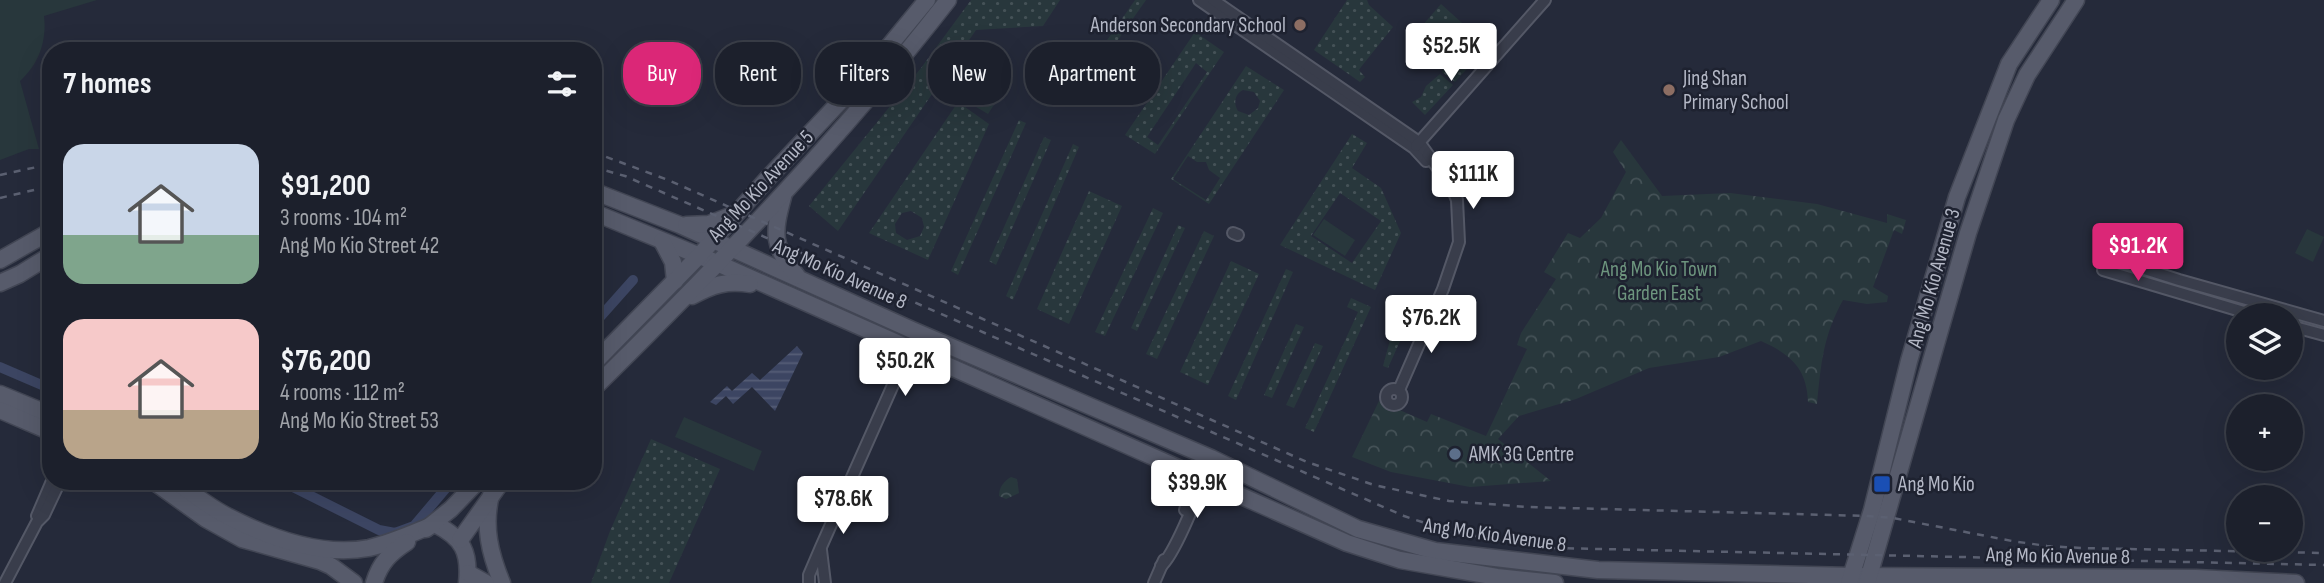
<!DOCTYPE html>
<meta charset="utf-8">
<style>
:root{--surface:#1c202c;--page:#292d38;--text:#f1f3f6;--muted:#a0a3a9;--line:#3a3e48;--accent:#db2777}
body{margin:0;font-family:"Sofia Sans Condensed",sans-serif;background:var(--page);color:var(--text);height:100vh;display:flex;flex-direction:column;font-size:26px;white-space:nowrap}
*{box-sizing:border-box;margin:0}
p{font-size:23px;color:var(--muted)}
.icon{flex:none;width:38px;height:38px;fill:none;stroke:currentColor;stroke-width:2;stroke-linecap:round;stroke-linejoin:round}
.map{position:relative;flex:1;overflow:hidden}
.sheet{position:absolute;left:42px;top:42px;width:560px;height:448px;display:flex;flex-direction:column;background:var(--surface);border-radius:28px;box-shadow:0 7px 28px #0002,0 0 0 2px var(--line)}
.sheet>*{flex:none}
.hud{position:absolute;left:623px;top:42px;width:665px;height:63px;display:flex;gap:14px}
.tools{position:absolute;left:2226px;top:303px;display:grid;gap:14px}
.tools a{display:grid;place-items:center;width:77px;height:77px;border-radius:50%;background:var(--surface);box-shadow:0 7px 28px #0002,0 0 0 2px var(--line);font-size:35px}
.price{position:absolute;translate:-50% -60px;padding:0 16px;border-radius:7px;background:#fff;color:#222;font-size:23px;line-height:46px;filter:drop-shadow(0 2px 4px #0008)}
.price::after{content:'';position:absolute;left:50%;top:42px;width:21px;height:16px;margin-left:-10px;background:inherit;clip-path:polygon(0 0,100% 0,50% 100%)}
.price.active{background:var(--accent);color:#fff}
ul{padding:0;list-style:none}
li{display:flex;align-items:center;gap:21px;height:175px;padding:0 21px}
li span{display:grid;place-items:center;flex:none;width:196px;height:140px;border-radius:21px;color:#555}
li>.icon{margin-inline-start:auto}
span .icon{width:84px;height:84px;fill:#fffc;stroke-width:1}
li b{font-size:30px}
h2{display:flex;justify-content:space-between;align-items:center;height:84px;padding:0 21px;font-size:30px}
.chip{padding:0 24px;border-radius:28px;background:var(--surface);box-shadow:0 7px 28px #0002,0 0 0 2px var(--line);font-size:24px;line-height:63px}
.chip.active{background:var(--accent);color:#fff}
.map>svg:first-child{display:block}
.grass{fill:url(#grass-dots);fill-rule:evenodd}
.park{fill:url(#park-crowns)}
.pitch{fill:#28373c}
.water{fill:url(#water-rules)}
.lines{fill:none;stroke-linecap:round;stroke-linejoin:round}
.stream{stroke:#3c4562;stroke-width:2.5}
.canal{stroke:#3c4562;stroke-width:10}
.street-casing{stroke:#545866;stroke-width:14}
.primary-casing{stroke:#424654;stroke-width:19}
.street{stroke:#393d4b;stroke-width:10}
.primary{stroke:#575b6b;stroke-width:16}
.rail{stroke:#5b6071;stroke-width:2.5;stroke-dasharray:7 7;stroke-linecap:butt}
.education-dot{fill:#8d6e63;stroke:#1e2230;stroke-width:2.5}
.service-dot{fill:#5c6f8a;stroke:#1e2230;stroke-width:2.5}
.transit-dot{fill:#1a4fb4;stroke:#1e2230;stroke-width:2.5}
.labels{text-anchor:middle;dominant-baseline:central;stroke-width:5;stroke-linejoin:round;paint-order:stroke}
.poi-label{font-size:21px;fill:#b4b8c6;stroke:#1e2230;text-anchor:start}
.street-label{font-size:21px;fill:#b4b8c6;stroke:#1e2230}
.park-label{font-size:21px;fill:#6d957e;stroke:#1e2230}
</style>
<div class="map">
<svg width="2324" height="583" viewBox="0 0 2324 583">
<defs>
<pattern id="grass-dots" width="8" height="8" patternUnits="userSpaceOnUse" patternTransform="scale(1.75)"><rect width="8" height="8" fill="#28373c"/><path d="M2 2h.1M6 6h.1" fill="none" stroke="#455257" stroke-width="1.8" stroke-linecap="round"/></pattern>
<pattern id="park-crowns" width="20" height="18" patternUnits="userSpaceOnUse" patternTransform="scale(1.75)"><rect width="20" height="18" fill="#28373c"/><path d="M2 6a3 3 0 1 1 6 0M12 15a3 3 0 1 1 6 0" fill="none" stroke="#455257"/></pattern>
<pattern id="water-rules" width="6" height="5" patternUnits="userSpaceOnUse" patternTransform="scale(1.75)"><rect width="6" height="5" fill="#3c4562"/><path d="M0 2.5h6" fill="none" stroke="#565e77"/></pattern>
</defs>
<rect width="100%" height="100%" fill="#252a3a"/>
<!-- grass -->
<g class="grass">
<path d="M971 0H1060L1043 26 976 30 838 231 809 206 921 68Z"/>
<path d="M1135 0H1146L1075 101 1068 96Z"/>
<path d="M1347 0H1367L1369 5 1393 27 1361 67 1359 70 1365 77 1360 82 1314 50Z"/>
<path d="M1441 4 1471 31 1453 46 1440 69 1409 41Z"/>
<path d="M1195 32 1224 52 1155 154 1125 135ZM1196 63 1207 72 1158 145 1147 137Z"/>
<path d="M1475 32 1487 43 1485 49 1455 82 1442 72 1455 49Z"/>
<path d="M1246 66 1284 90 1209 204 1171 179ZM1243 90 1254 92 1260 101 1258 108 1249 115 1238 111C1233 103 1235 94 1243 90ZM1188 156 1197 162H1206L1209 170 1220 178 1206 200 1173 179Z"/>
<path d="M1440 74 1453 85 1425 115 1412 102 1421 97 1426 86Z"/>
<path d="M958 102 989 124 928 260 869 233ZM911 211 922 218 924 227 920 236 907 240 896 233 895 224 902 213Z"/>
<path d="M1019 120 1026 123 958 275 951 271Z"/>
<path d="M1352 134 1367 143 1352 168 1381 188 1401 233 1375 290 1280 245ZM1340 193 1381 221 1352 263 1311 236Z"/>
<path d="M1044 137 1051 140 996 265 989 261Z"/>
<path d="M1073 144 1079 147 1013 300 1006 296Z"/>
<path d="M1089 191 1122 206 1069 324 1037 309Z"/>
<path d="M1153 208 1163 213 1105 336 1095 332Z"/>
<path d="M1178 225 1185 228 1137 331 1131 328Z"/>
<path d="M1204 231 1214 236 1157 359 1146 354Z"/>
<path d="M1231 261 1259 274 1208 385 1180 372Z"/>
<path d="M1286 269 1293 272 1236 400 1228 396Z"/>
<path d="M1351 298 1371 307 1314 432 1305 428 1358 312 1347 307Z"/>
<path d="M1296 324 1304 327 1272 398 1264 395Z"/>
<path d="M1393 324 1405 330 1388 368 1383 366 1390 340 1394 338 1396 334 1390 329Z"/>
<path d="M1315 343 1323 346 1294 408 1286 405Z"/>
<path d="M651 439 720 469 669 583H591L610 531Z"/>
</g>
<!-- park -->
<g class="park">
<path d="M977 88 997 100 988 114 968 102Z"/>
<path d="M1621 140 1662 196 1730 193 1817 204 1887 223V214L1906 220 1902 234 1894 230 1873 287 1888 296 1887 302 1867 304 1843 300C1823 336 1821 364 1817 404L1808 402C1807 368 1790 354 1761 341L1719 357 1649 368 1576 399 1519 416 1498 439 1551 481 1470 487 1391 472 1352 457 1379 401 1427 422 1431 414 1486 436 1527 349 1517 345 1521 333 1556 279 1544 272 1568 233 1580 238 1601 218 1626 172 1613 152Z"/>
<path d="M1011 477 1017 479 1019 493 1006 499 999 496C999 487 1004 481 1011 477Z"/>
</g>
<!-- pitch -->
<g class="pitch">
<path d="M0 0H97L44 16C47 41 39 64 20 81L39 149H29L0 160Z"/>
<path d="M1324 219 1355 240 1345 256 1313 235Z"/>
<path d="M2307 229 2324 237 2313 262 2295 253Z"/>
<path d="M684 417 762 451 754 471 675 437Z"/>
</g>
<!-- water -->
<path class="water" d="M797 346 803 353 775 411 752 387 733 404 726 396 716 405 710 402 727 386 732 391 752 373 760 380Z"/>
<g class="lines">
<!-- stream -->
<path class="stream" d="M345 513 349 518"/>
<!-- canal -->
<g class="canal">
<path d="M593 325 633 280"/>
<path d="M0 367 51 389"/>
<path d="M281 481 379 530 395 533 414 526 452 481"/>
</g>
<!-- street casing -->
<g class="street-casing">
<g id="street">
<path d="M1199 0 1414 148 1426 161"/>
<path d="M1213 0 1419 142 1452 188 1457 200 1459 242 1443 289 1399 390"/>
<path d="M1416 146 1545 0"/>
<path d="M1233 233 1238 235"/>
<path d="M2107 257 2179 280 2324 321"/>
<path d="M2103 270 2254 315"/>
<path d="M2291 326 2324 335"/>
<circle cx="1394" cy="397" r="8"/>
<path d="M1184 470 1189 495 1185 510"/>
<path d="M37 516 52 481"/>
<path d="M821 550 825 583"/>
<path d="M1161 566C1173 556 1198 498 1201 481 1203 472 1202 463 1200 454"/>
<path d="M5 583 37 522 44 515 60 481"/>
<path d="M809 583V575L821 547 909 349"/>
<path d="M1154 583 1164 560"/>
</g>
</g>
<!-- primary casing -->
<g class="primary-casing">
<g id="primary">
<path d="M593 191 680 225 912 330 1211 458 1358 529 1435 551 1598 570 1852 576 2196 578 2296 583"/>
<path d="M783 197C773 234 772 245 797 276"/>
<path d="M593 212 717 263 1347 543 1400 560 1497 577 1555 583"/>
<path d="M686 225 709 224 735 214"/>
<path d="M662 241 673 262 675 281"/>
<path d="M0 260 51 231"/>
<path d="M0 283 20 274 51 255"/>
<path d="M692 296C712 285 727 280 750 284"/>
<path d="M593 364 699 256 767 179 867 73 927 0"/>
<path d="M593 389C718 266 840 139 948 0"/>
<path d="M0 394 51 415"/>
<path d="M0 410 51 432"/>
<path d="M153 481 206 519 242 539 320 561 331 566 354 583"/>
<path d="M175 481C192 493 209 507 229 517 270 538 322 557 369 548 391 543 413 533 435 524"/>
<path d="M491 495C483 526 490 554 502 583"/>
<path d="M435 524C463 538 470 552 467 583"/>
<path d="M426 529 451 509 478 481"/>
<path d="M460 540 502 481"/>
<path d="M468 573 486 583"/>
<path d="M374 583C380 563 390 553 407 542"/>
<path d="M1849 583 1872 510 1909 361 1957 197 2009 64 2051 0"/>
<path d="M1867 583 1968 233 2006 120 2027 75 2076 0"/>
</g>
</g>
<!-- street -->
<use href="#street" class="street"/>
<!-- primary -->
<use href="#primary" class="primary"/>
<!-- rail -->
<g class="rail">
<path d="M593 152 668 180 1307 462 1374 485 1449 501 1528 507 1868 516 1893 518 2012 541 2047 546 2081 548 2324 553"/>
<path d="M593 167 625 176 1404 516C1453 533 1502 543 1554 548L2324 565"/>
<path d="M0 175 51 164"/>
<path d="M0 198 51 186"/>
</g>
</g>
<!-- markers -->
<g class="education-dot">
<circle cx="1300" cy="25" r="7"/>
<circle cx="1669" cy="90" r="7"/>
</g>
<circle class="service-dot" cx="1455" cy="454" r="7"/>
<rect class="transit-dot" x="1873" y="475" width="18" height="18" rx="3.5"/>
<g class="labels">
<!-- poi labels -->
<g class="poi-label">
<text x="1286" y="25" text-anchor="end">Anderson Secondary School</text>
<text x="1683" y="78">Jing Shan<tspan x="1683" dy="24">Primary School</tspan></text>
<text x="1469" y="454">AMK 3G Centre</text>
<text x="1898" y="484">Ang Mo Kio</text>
</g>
<!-- street labels -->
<g class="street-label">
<text transform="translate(761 186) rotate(-47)">Ang Mo Kio Avenue 5</text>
<text transform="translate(840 274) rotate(24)">Ang Mo Kio Avenue 8</text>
<text transform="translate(1934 278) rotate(-74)">Ang Mo Kio Avenue 3</text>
<text transform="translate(1495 535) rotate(8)">Ang Mo Kio Avenue 8</text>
<text transform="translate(2058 556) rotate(1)">Ang Mo Kio Avenue 8</text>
</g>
<!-- park labels -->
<g class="park-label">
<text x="1659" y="269">Ang Mo Kio Town<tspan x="1659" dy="24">Garden East</tspan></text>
</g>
</g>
</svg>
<div class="tools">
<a><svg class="icon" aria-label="layers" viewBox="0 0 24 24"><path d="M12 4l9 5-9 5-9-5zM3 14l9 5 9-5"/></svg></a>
<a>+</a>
<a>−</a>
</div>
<b class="price" style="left:1451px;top:83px">$52.5K</b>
<b class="price" style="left:1473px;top:211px">$111K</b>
<b class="price active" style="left:2138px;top:283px">$91.2K</b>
<b class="price" style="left:1431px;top:355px">$76.2K</b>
<b class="price" style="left:905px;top:398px">$50.2K</b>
<b class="price" style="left:1197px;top:520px">$39.9K</b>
<b class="price" style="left:843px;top:536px">$78.6K</b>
<div class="hud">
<a class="chip active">Buy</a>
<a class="chip">Rent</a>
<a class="chip">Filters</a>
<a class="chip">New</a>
<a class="chip">Apartment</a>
</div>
<section class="sheet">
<h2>7 homes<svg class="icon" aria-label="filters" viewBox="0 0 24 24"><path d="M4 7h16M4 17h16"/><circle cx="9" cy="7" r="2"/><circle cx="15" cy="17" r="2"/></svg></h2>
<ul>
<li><span style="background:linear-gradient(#c9d6e8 65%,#7fa58c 0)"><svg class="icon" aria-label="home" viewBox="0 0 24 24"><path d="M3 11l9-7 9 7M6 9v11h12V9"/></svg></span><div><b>$91,200</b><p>3 rooms · 104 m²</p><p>Ang Mo Kio Street 42</p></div></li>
<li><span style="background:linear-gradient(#f6c9c9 65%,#b9a48a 0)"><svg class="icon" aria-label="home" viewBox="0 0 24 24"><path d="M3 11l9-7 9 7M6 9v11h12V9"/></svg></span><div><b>$76,200</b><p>4 rooms · 112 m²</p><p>Ang Mo Kio Street 53</p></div></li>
</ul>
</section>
</div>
